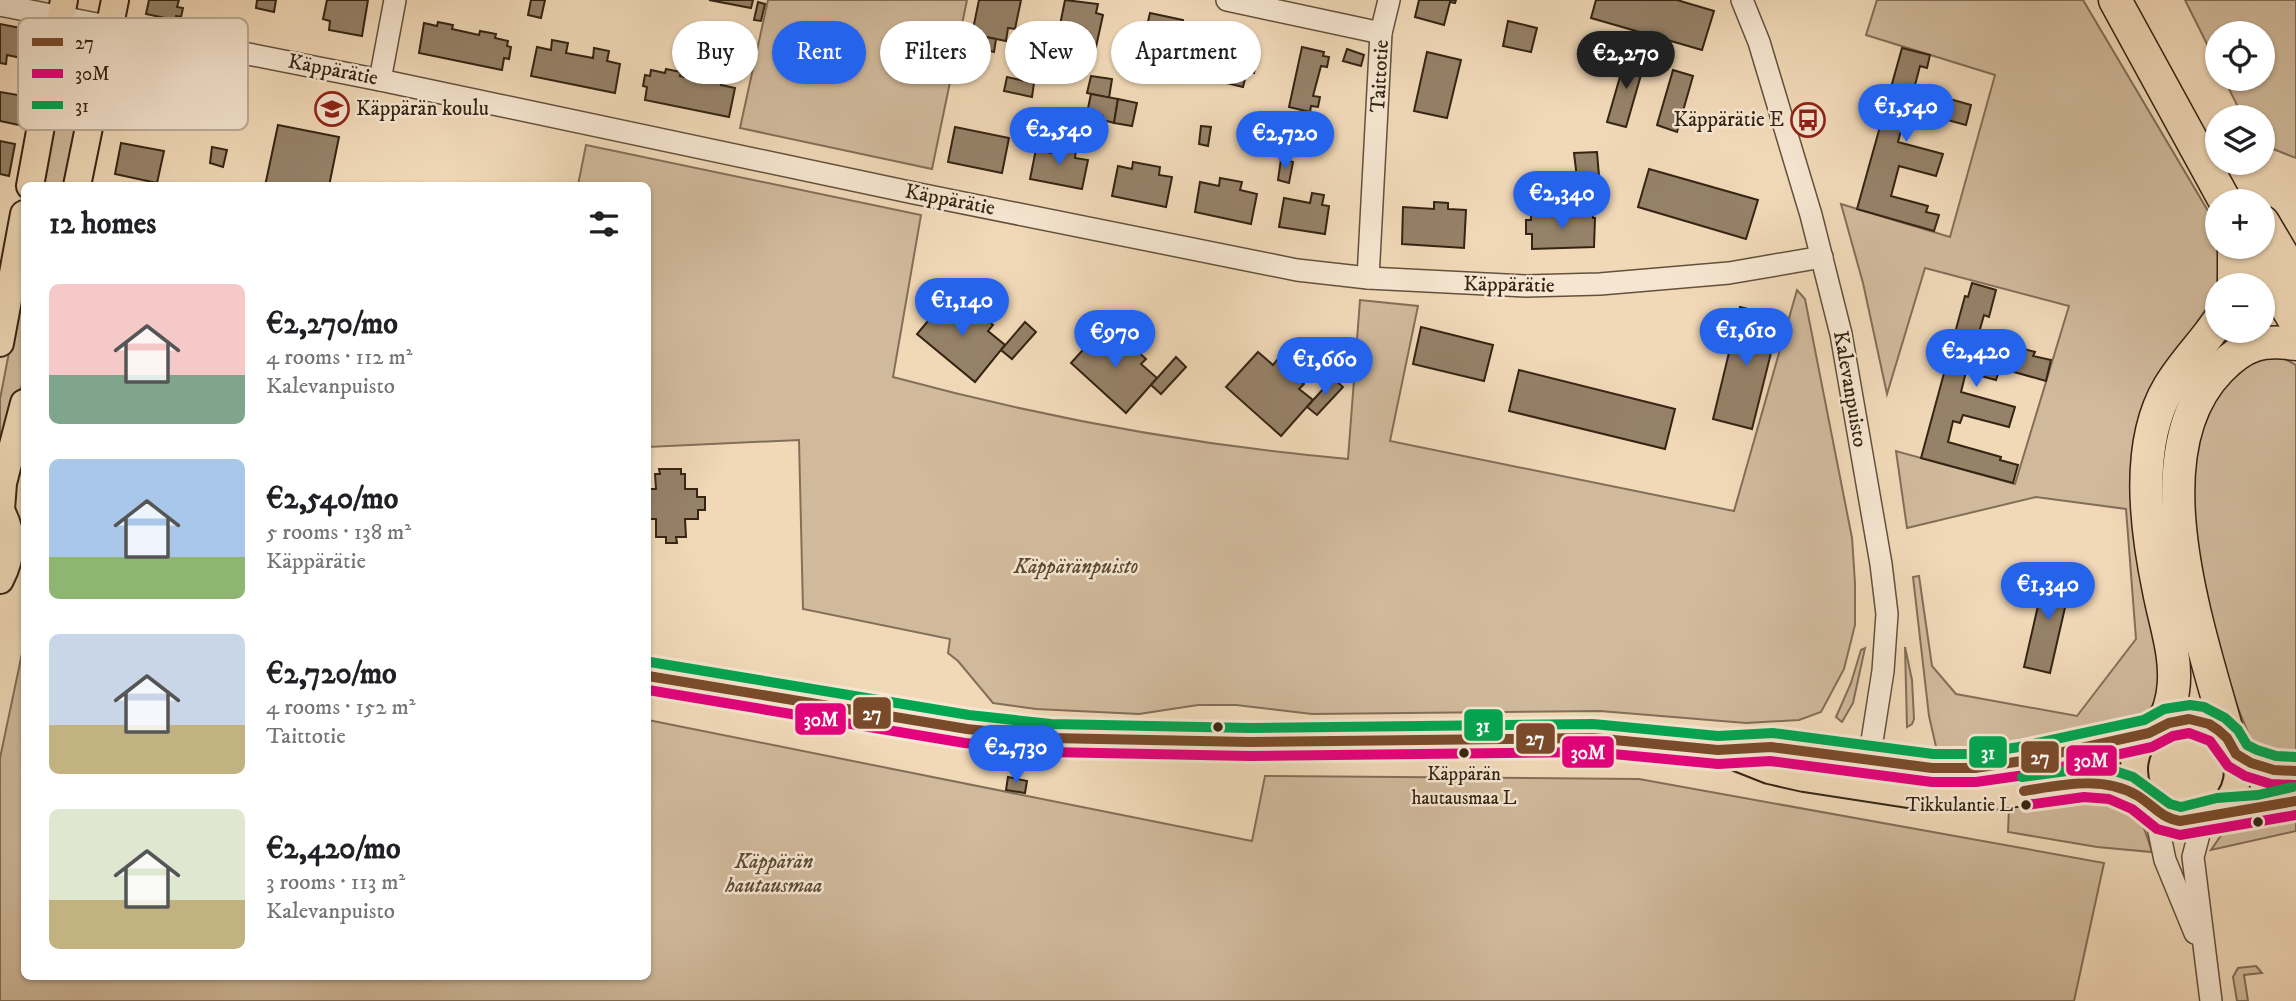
<!DOCTYPE html>
<meta charset="utf-8">
<style>
:root{--surface:#fff;--page:#f2f2f2;--text:#202124;--muted:#757577;--accent:#2563eb}
body{margin:0;font-family:"IM FELL DW Pica",serif;background:var(--page);color:var(--text);height:100vh;display:flex;flex-direction:column;font-size:26px;white-space:nowrap}
*{box-sizing:border-box;margin:0}
p{font-size:23px;color:var(--muted)}
.icon{flex:none;width:38px;height:38px;fill:none;stroke:currentColor;stroke-width:2;stroke-linecap:round;stroke-linejoin:round}
.map{position:relative;flex:1;overflow:hidden}
.side{position:absolute;left:21px;top:182px;width:630px;height:798px;display:flex;flex-direction:column;background:var(--surface);border-radius:10px;box-shadow:0 2px 5px #0004}
.side>*{flex:none}
.top-card{position:absolute;left:672px;top:21px;width:665px;height:63px;display:flex;gap:14px}
.tools{position:absolute;left:2205px;top:21px;display:grid;gap:14px}
.tools a{display:grid;place-items:center;width:70px;height:70px;border-radius:50%;background:var(--surface);box-shadow:0 2px 5px #0004;font-size:35px}
.price{position:absolute;translate:-50% -60px;padding:0 16px;border-radius:24px;background:var(--accent);color:#fff;font-size:23px;line-height:46px;filter:drop-shadow(0 2px 4px #0008)}
.price::after{content:'';position:absolute;left:50%;top:42px;width:21px;height:16px;margin-left:-10px;background:inherit;clip-path:polygon(0 0,100% 0,50% 100%)}
.price.active{background:#222;color:#fff}
ul{padding:0;list-style:none}
li{display:flex;align-items:center;gap:21px;height:175px;padding:0 28px}
li span{display:grid;place-items:center;flex:none;width:196px;height:140px;border-radius:10px;color:#555}
li>.icon{margin-inline-start:auto}
span .icon{width:84px;height:84px;fill:#fffc;stroke-width:1}
li b{font-size:30px}
h2{display:flex;justify-content:space-between;align-items:center;height:84px;padding:0 28px;font-size:30px}
.tag{padding:0 24px;border-radius:32px;background:var(--surface);box-shadow:0 2px 5px #0004;font-size:24px;line-height:63px}
.tag.active{background:var(--accent);color:#fff}
.map>svg:first-child{display:block}
.green{fill:#d1ba9c;stroke:#826f58;stroke-width:2}
.building{fill:#968269;stroke:#342413;stroke-width:2}
.lines{fill:none;stroke-linecap:round;stroke-linejoin:round}
.minor-casing{stroke:#63513c;stroke-width:24}
.major-casing{stroke:#342413;stroke-width:30}
.highway-casing{stroke:#342413;stroke-width:35}
.minor{stroke:#f6e6d1;stroke-width:21}
.major{stroke:#f1d9b8;stroke-width:26}
.highway{stroke:#f1d9b8;stroke-width:32}
.bus-1-casing{stroke:#f6e6d1;stroke-width:16}
.bus-2-casing{stroke:#f6e6d1;stroke-width:16}
.bus-3-casing{stroke:#f6e6d1;stroke-width:16}
.bus-1{stroke:#7a4b2a;stroke-width:10}
.bus-2{stroke:#e5007d;stroke-width:10}
.bus-3{stroke:#00a651;stroke-width:10}
.bus-dot{fill:#342413;stroke:#f6e6d1;stroke-width:2.5}
.labels{text-anchor:middle;dominant-baseline:central;stroke-width:5;stroke-linejoin:round;paint-order:stroke}
.bus-label{font-size:19px;fill:#342413;stroke:#f6e6d1}
.street-label{font-size:21px;fill:#342413;stroke:#f6e6d1}
.poi-label{font-size:21px;fill:#342413;stroke:#f6e6d1;text-anchor:start}
.park-label{font-size:21px;font-style:italic;fill:#5b4a35;stroke:#f6e6d1}
.key{fill:#f6e6d1;stroke:#bcac98;stroke-width:2}
.key-label{font-size:19px;fill:#342413}
.line-badge{stroke:#f6e6d1;stroke-width:2.5}
.badge-label{font-size:19px;text-anchor:middle;font-weight:bold;fill:#fff}
</style>
<div class="map">
<svg width="2296" height="1001" viewBox="0 0 2296 1001">
<rect width="100%" height="100%" fill="#f1d9b8"/>
<filter id="stains"><feTurbulence type="fractalNoise" baseFrequency=".00286" numOctaves="4"/><feColorMatrix values="0 0 0 0 .2 0 0 0 0 .09 0 0 0 0 .02 0 0 0 .5 -.17"/></filter>
<radialGradient id="worn" r=".72"><stop offset=".6" stop-color="#630" stop-opacity="0"/><stop offset="1" stop-color="#630" stop-opacity=".3"/></radialGradient>
<!-- green -->
<g class="green">
<path d="M768 0H967L932 169 740 128Z"/>
<path d="M1877 0H2083L2211 216 2219 247 2217 293 2160 376 2163 676C2158 693 2155 707 2141 718 2111 741 1974 760 1937 751L1929 716 1913 577 1919 576 1932 666 1956 694 2077 716 2136 639 2126 509 2036 497 1907 528 1896 451 2015 484 2069 306 1925 268 1887 394 1863 283 1841 204 1950 237 1995 75 1866 35Z"/>
<path d="M2185 0H2296V158L2263 145V117H2243L2224 79H2263V33H2217V64Z"/>
<path d="M70 39 93 43 65 185 42 186Z"/>
<path d="M586 145 921 215 893 377C1044 418 1191 445 1348 459L1360 300 1418 306 1390 441 1734 511 1797 290 1805 299 1852 538 1855 583V625L1844 669 1821 712 1799 720 1746 723 1600 711 1312 714 1236 705H1198L1139 714 1036 709 993 703 958 661 948 653 950 639 803 609 799 440 648 447V186L578 185Z"/>
<path d="M24 274V378L0 451V399Z"/>
<path d="M2258 355H2277L2296 365V759H2279L2264 754 2251 740 2210 640 2192 555 2189 464 2218 387Z"/>
<path d="M24 644V976H648V720L1252 841 1265 776 1639 779 2104 863 2074 1001H0V758Z"/>
<path d="M1905 647 1912 680 1914 719 1912 724 1907 727Z"/>
<path d="M1865 648 1853 703 1842 722 1836 717 1851 683 1861 650Z"/>
<path d="M2101 794C2138 801 2142 821 2152 852L2097 847 2008 832 2009 808Z"/>
<path d="M2296 814V831L2211 850 2222 834 2240 827Z"/>
<path d="M2256 966 2262 973 2244 975 2248 1001H2237L2233 977 2238 968Z"/>
</g>
<!-- building -->
<g class="building">
<path d="M149 0H179L177 7 183 8 181 17 176 16 175 20 146 14Z"/>
<path d="M257 0H276L274 12 256 8Z"/>
<path d="M327 0H368L362 36 329 30 330 21 323 19Z"/>
<path d="M531 0H545L541 18 528 15Z"/>
<path d="M709 0H753L751 8Z"/>
<path d="M979 0H1021L1015 29 1008 28 1006 41 972 34Z"/>
<path d="M1065 0 1098 4 1096 13 1103 15 1096 47 1089 46 1087 57 1055 50Z"/>
<path d="M1419 0H1456L1455 3 1450 2 1444 25 1415 17Z"/>
<path d="M1596 0H1677L1714 11 1702 50 1591 18Z"/>
<path d="M758 2 765 4 761 21 754 20Z"/>
<path d="M1150 13 1183 20 1180 34 1185 35 1181 53H1176L1173 68 1139 60Z"/>
<path d="M1508 21 1537 28 1531 52 1503 46Z"/>
<path d="M438 22 453 25 452 29 479 35 480 31 496 34 495 38 508 41 507 46 511 47 509 59 504 58 502 70 419 53 424 23 437 26Z"/>
<path d="M0 24 36 31 31 60 7 55 6 64 0 63Z"/>
<path d="M1225 30 1254 36 1251 51 1258 53 1254 73 1247 71 1243 87 1214 80Z"/>
<path d="M976 35 996 39 994 52 974 47Z"/>
<path d="M552 40 568 43 566 53 593 58 594 48 609 51 607 61 620 64 615 93 531 76 537 47 551 50Z"/>
<path d="M1302 47 1324 52 1323 56 1329 57 1327 67 1321 66 1313 96 1320 97 1318 107 1311 106 1310 112 1289 107Z"/>
<path d="M1902 48 1930 55 1927 68 1920 66 1914 89 1971 105 1966 125 1914 111 1911 121 1904 119 1898 142 1943 154 1936 176 1899 166 1891 196 1928 206 1926 212 1939 215 1934 231 1857 209Z"/>
<path d="M1347 49 1364 55 1361 66 1343 61Z"/>
<path d="M1427 52 1461 60 1447 118 1414 111Z"/>
<path d="M1626 56 1645 61 1626 127 1607 122Z"/>
<path d="M666 69 681 72 680 76 707 82 708 78 722 81 721 85 735 88 729 117 645 100 647 87 643 86 645 75 650 76 651 70 665 73Z"/>
<path d="M1673 70 1693 76 1677 132 1657 125Z"/>
<path d="M1091 76 1112 79 1109 98 1087 93Z"/>
<path d="M1007 77 1034 83 1032 97 1004 91Z"/>
<path d="M0 92 24 96 19 125 0 121Z"/>
<path d="M1091 94 1118 99 1114 123 1103 120V116L1087 113Z"/>
<path d="M1118 99 1137 103 1132 126 1114 123Z"/>
<path d="M1285 118H1297V122L1314 123 1313 138 1283 136Z"/>
<path d="M278 125 339 137 329 186H265Z"/>
<path d="M1201 126 1211 127 1208 146 1199 144Z"/>
<path d="M955 127 1009 138 1002 173 948 162Z"/>
<path d="M0 141 15 144 9 176 0 174Z"/>
<path d="M121 143 164 151 157 183 115 174Z"/>
<path d="M1053 145 1076 150 1075 158 1088 160 1082 189 1030 179 1036 149 1051 153Z"/>
<path d="M212 147 227 150 223 167 210 163Z"/>
<path d="M1597 152 1599 176 1577 178 1574 153Z"/>
<path d="M1281 159 1293 162 1289 183 1278 180Z"/>
<path d="M1133 162 1160 167 1159 175 1172 177 1166 207 1112 196 1118 166 1132 169Z"/>
<path d="M1649 169 1758 200 1746 239 1638 207Z"/>
<path d="M1220 178 1242 182 1240 190 1257 194 1251 224 1195 212 1200 182 1219 186Z"/>
<path d="M1312 193 1324 195 1322 205 1329 206 1325 234 1279 227 1284 198 1310 203Z"/>
<path d="M1434 202 1448 203V209L1466 210 1464 248 1402 244 1403 207 1434 209Z"/>
<path d="M1593 213V218H1595L1594 247 1532 249V234H1526V220H1531V215Z"/>
<path d="M1972 283 1996 290 1989 317 1984 315 1978 336 2035 352 2033 356 2051 360 2046 381 2000 368 1996 380 1966 372 1961 392 2015 407 2009 427 1963 415 1960 423 1953 421 1948 442 2001 457 2000 460 2018 465 2013 483 1921 458 1965 296 1968 297Z"/>
<path d="M948 297 965 312 970 306 993 325 988 331 1005 345 975 382 917 334Z"/>
<path d="M1740 307 1780 317 1752 429 1713 419Z"/>
<path d="M1025 322 1036 332 1012 359 1001 350Z"/>
<path d="M1421 327 1493 345 1484 381 1413 364Z"/>
<path d="M1102 329 1119 344 1124 339 1146 359 1141 364 1157 378 1126 413 1071 363Z"/>
<path d="M1258 352 1273 365 1277 360 1304 384 1299 389 1313 400 1281 436 1226 387Z"/>
<path d="M1176 357 1186 367 1161 394 1151 385Z"/>
<path d="M1519 370 1675 409 1665 449 1509 411Z"/>
<path d="M1333 378 1343 387 1317 415 1307 407Z"/>
<path d="M659 469H681V474H685V489H697V497H705V510H698V519H685L686 537H676L677 543H666V537H656V519H648V489H656L655 474H660Z"/>
<path d="M2046 571 2072 577 2050 673 2024 667Z"/>
<path d="M1008 777 1027 781 1025 793 1006 790Z"/>
</g>
<g class="lines">
<!-- minor casing -->
<g class="minor-casing">
<g id="minor">
<path d="M1227 0 1381 33"/>
<path d="M1742 0 1759 42 1811 215 1841 334 1881 564 1887 614 1883 671 1867 773"/>
<path d="M0 5 380 80 914 193 1297 270 1368 278 1526 286 1600 284 1729 273 1822 257"/>
<path d="M380 80 395 0"/>
<path d="M1368 278 1381 33 1389 0"/>
<path d="M2155 812 2165 860 2195 933"/>
<path d="M2203 819 2193 857 2211 1001"/>
</g>
</g>
<!-- major casing -->
<g class="major-casing">
<g id="major">
<path d="M30 186 64 0"/>
<path d="M77 186 115 0"/>
<path d="M0 343 24 214"/>
<path d="M0 509C14 533 13 555 0 580"/>
<path d="M1 510 3 483 24 403"/>
<path d="M648 676 967 729 1050 738 1250 742 1593 738 1718 750 1771 747 1932 768H1975L2022 761 2149 733"/>
<circle cx="2186" cy="770" r="52"/>
<path d="M1726 753 1769 770 1804 778 1934 798H1978L2098 782 2120 785 2142 798"/>
<path d="M2236 755 2262 768 2296 771"/>
<path d="M2216 812 2251 810 2296 801"/>
</g>
</g>
<!-- highway casing -->
<g class="highway-casing">
<g id="highway">
<path d="M2115 0 2225 201"/>
<path d="M2263 222 2296 278"/>
<path d="M2234 247V285"/>
<path d="M2251 247 2296 323"/>
<path d="M2165 722C2168 712 2172 701 2173 691 2178 658 2165 623 2159 591 2146 528 2135 444 2169 387 2183 363 2202 345 2217 323"/>
<path d="M2230 742C2203 640 2134 456 2220 369 2244 344 2262 339 2296 344"/>
</g>
</g>
<!-- minor -->
<use href="#minor" class="minor"/>
<!-- major -->
<use href="#major" class="major"/>
<!-- highway -->
<use href="#highway" class="highway"/>
<!-- bus-1 casing -->
<g class="bus-1-casing">
<g id="bus-1">
<path d="M648 676 967 729 1050 738 1250 742 1593 738 1718 750 1771 747 1932 768H1975L2022 761 2149 733 2169 723 2189 719 2209 724 2218 730 2227 738 2236 754 2251 763 2274 770 2296 771"/>
<path d="M2024 791C2062 785 2103 775 2138 796 2154 806 2161 818 2180 821L2296 801"/>
</g>
</g>
<!-- bus-2 casing -->
<g class="bus-2-casing">
<g id="bus-2">
<path d="M648 690 965 743 1048 752 1250 756 1592 752 1718 764 1770 761 1932 782H1976L2025 775 2152 747 2173 736 2189 733 2210 741 2228 766 2245 776 2271 784 2296 785"/>
<path d="M2026 805 2084 797 2109 799 2132 809 2157 829 2180 835 2296 815"/>
</g>
</g>
<!-- bus-3 casing -->
<g class="bus-3-casing">
<g id="bus-3">
<path d="M650 662 969 715 1051 724 1250 728 1593 724 1718 736 1773 733 1933 754H1974L2019 747 2144 720 2164 709 2190 705 2204 707 2225 718 2238 730 2247 745 2257 750 2276 756 2295 757"/>
<path d="M2022 777 2082 769 2115 771 2133 777 2170 804 2181 807 2217 798 2258 795 2293 787"/>
</g>
</g>
<!-- bus-1 -->
<use href="#bus-1" class="bus-1"/>
<!-- bus-2 -->
<use href="#bus-2" class="bus-2"/>
<!-- bus-3 -->
<use href="#bus-3" class="bus-3"/>
</g>
<!-- icons -->
<defs>
<g id="school-ring" transform="scale(1.75)"><circle r="9.5" fill="#f6e6d1" stroke="#8f2418" stroke-width="1.5"/><path d="M0-5L7-2L0 1L-7-2ZM-4 1L0 2.5L4 1V4Q0 6-4 4Z" fill="#8f2418"/></g>
<g id="bus-ring" transform="scale(1.75)"><circle r="9.5" fill="#f6e6d1" stroke="#8f2418" stroke-width="1.5"/><path d="M-5-6H5V4H4V6H2V4H-2V6H-4V4H-5ZM-3.5-4V0h7V-4ZM-3.5 1.2v1.5H-2V1.2ZM2 1.2v1.5H3.5V1.2Z" fill="#8f2418"/></g>
</defs>
<g fill-rule="evenodd">
<use href="#school-ring" x="332" y="109"/>
<use href="#bus-ring" x="1808" y="120"/>
</g>
<!-- markers -->
<g class="bus-dot">
<circle cx="1218" cy="727" r="6"/>
<circle cx="1464" cy="753" r="6"/>
<circle cx="2026" cy="805" r="6"/>
<circle cx="2258" cy="822" r="6"/>
</g>
<g class="labels">
<!-- bus labels -->
<g class="bus-label">
<text x="1464" y="774">Käppärän<tspan x="1464" dy="24">hautausmaa L</tspan></text>
<text x="2013" y="805" text-anchor="end">Tikkulantie L</text>
</g>
<!-- street labels -->
<g class="street-label">
<text transform="translate(333 70) rotate(11)">Käppärätie</text>
<text transform="translate(1380 76) rotate(-87)">Taittotie</text>
<text transform="translate(950 200) rotate(11)">Käppärätie</text>
<text transform="translate(1509 285) rotate(1)">Käppärätie</text>
<text transform="translate(1850 389) rotate(80)">Kalevanpuisto</text>
</g>
<!-- poi labels -->
<g class="poi-label">
<text x="356" y="109">Käppärän koulu</text>
<text x="1784" y="120" text-anchor="end">Käppärätie E</text>
</g>
<!-- park labels -->
<g class="park-label">
<text x="1076" y="567">Käppäränpuisto</text>
<text x="774" y="862">Käppärän<tspan x="774" dy="24">hautausmaa</tspan></text>
</g>
</g>
<!-- legend -->
<rect x="18" y="18" width="230" height="112" rx="10" class="key"/>
<rect x="32" y="38" width="31" height="8" fill="#7a4b2a"/>
<rect x="32" y="69" width="31" height="9" fill="#e5007d"/>
<rect x="32" y="101" width="31" height="8" fill="#00a651"/>
<g class="key-label">
<text x="75" y="49">27</text>
<text x="75" y="80">30M</text>
<text x="75" y="112">31</text>
</g>
<g class="line-badge">
<rect x="852" y="696" width="40" height="34" rx="7" fill="#7a4b2a"/>
<rect x="794" y="702" width="53" height="34" rx="7" fill="#e5007d"/>
<rect x="1463" y="708" width="41" height="34" rx="7" fill="#00a651"/>
<rect x="1515" y="722" width="41" height="33" rx="7" fill="#7a4b2a"/>
<rect x="1968" y="735" width="40" height="34" rx="7" fill="#00a651"/>
<rect x="1561" y="735" width="54" height="34" rx="7" fill="#e5007d"/>
<rect x="2020" y="740" width="40" height="34" rx="7" fill="#7a4b2a"/>
<rect x="2065" y="744" width="53" height="33" rx="7" fill="#e5007d"/>
</g>
<g class="badge-label">
<text x="872" y="720">27</text>
<text x="821" y="726">30M</text>
<text x="1483" y="732">31</text>
<text x="1535" y="745">27</text>
<text x="1988" y="759">31</text>
<text x="1588" y="759">30M</text>
<text x="2040" y="764">27</text>
<text x="2091" y="767">30M</text>
</g>
<rect width="100%" height="100%" filter="url(#stains)"/>
<rect width="100%" height="100%" fill="url(#worn)"/>
</svg>
<div class="tools">
<a><svg class="icon" aria-label="locate" viewBox="0 0 24 24"><circle cx="12" cy="12" r="6"/><path d="M12 2v4M12 18v4M2 12h4M18 12h4"/></svg></a>
<a><svg class="icon" aria-label="layers" viewBox="0 0 24 24"><path d="M12 4l9 5-9 5-9-5zM3 14l9 5 9-5"/></svg></a>
<a>+</a>
<a>−</a>
</div>
<b class="price active" style="left:1626px;top:91px">€2,270</b>
<b class="price" style="left:1906px;top:144px">€1,540</b>
<b class="price" style="left:1059px;top:167px">€2,540</b>
<b class="price" style="left:1285px;top:171px">€2,720</b>
<b class="price" style="left:1562px;top:231px">€2,340</b>
<b class="price" style="left:962px;top:338px">€1,140</b>
<b class="price" style="left:1746px;top:368px">€1,610</b>
<b class="price" style="left:1115px;top:370px">€970</b>
<b class="price" style="left:1976px;top:389px">€2,420</b>
<b class="price" style="left:1325px;top:397px">€1,660</b>
<b class="price" style="left:2048px;top:622px">€1,340</b>
<b class="price" style="left:1016px;top:785px">€2,730</b>
<div class="top-card">
<a class="tag">Buy</a>
<a class="tag active">Rent</a>
<a class="tag">Filters</a>
<a class="tag">New</a>
<a class="tag">Apartment</a>
</div>
<section class="side">
<h2>12 homes<svg class="icon" aria-label="filters" viewBox="0 0 24 24"><path d="M4 7h16M4 17h16"/><circle cx="9" cy="7" r="2"/><circle cx="15" cy="17" r="2"/></svg></h2>
<ul>
<li><span style="background:linear-gradient(#f6c9c9 65%,#7fa58c 0)"><svg class="icon" aria-label="home" viewBox="0 0 24 24"><path d="M3 11l9-7 9 7M6 9v11h12V9"/></svg></span><div><b>€2,270/mo</b><p>4 rooms · 112 m²</p><p>Kalevanpuisto</p></div></li>
<li><span style="background:linear-gradient(#a9c7e8 70%,#8fb573 0)"><svg class="icon" aria-label="home" viewBox="0 0 24 24"><path d="M3 11l9-7 9 7M6 9v11h12V9"/></svg></span><div><b>€2,540/mo</b><p>5 rooms · 138 m²</p><p>Käppärätie</p></div></li>
<li><span style="background:linear-gradient(#c9d6e8 65%,#c2b280 0)"><svg class="icon" aria-label="home" viewBox="0 0 24 24"><path d="M3 11l9-7 9 7M6 9v11h12V9"/></svg></span><div><b>€2,720/mo</b><p>4 rooms · 152 m²</p><p>Taittotie</p></div></li>
<li><span style="background:linear-gradient(#dfe7d0 65%,#c2b280 0)"><svg class="icon" aria-label="home" viewBox="0 0 24 24"><path d="M3 11l9-7 9 7M6 9v11h12V9"/></svg></span><div><b>€2,420/mo</b><p>3 rooms · 113 m²</p><p>Kalevanpuisto</p></div></li>
</ul>
</section>
</div>
